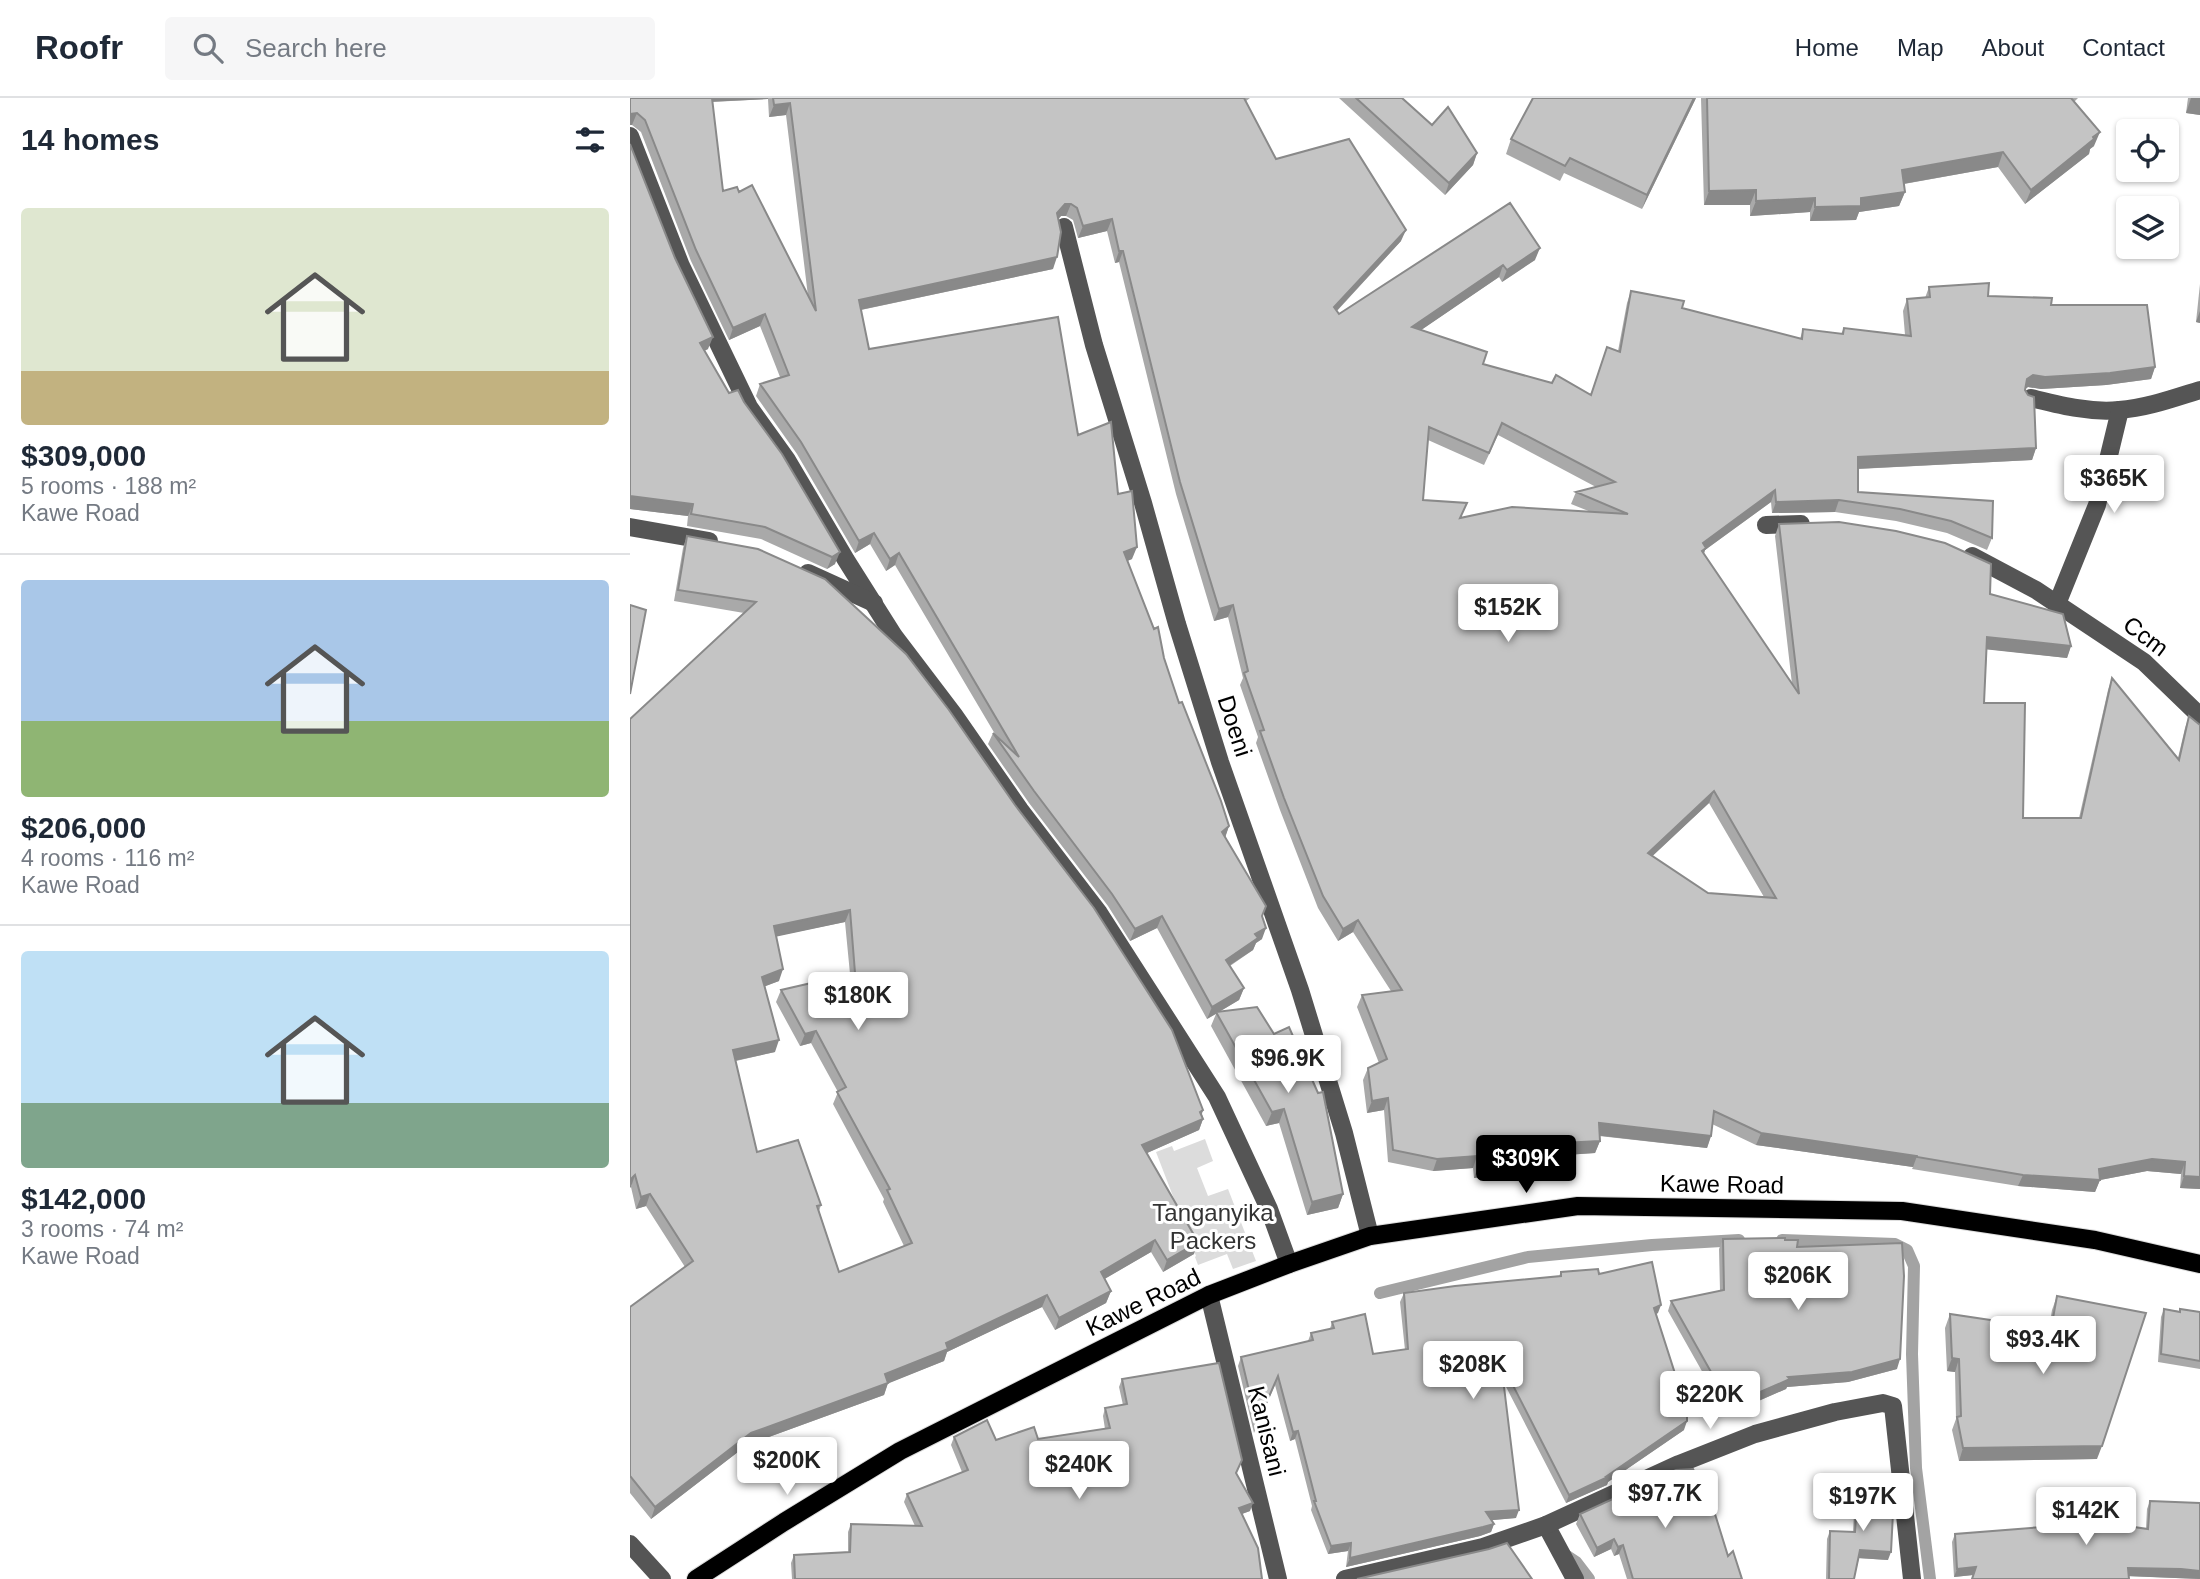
<!DOCTYPE html>
<meta charset="utf-8">
<style>
:root{--surface:#fff;--page:#f6f6f7;--text:#1f2937;--muted:#747a83;--line:#e0e1e3;--accent:#000}
body{margin:0;font-family:Helvetica,sans-serif;background:var(--page);color:var(--text);height:100vh;display:flex;flex-direction:column;font-size:26px;white-space:nowrap}
*{box-sizing:border-box;margin:0}
p{font-size:23px;color:var(--muted)}
.icon{flex:none;width:38px;height:38px;fill:none;stroke:currentColor;stroke-width:2;stroke-linecap:round;stroke-linejoin:round}
.map{position:relative;flex:1;overflow:hidden}
.panel{display:flex;flex-direction:column;background:var(--surface);width:630px}
.panel>*{flex:none}
.buttons{position:absolute;left:1486px;top:21px;display:grid;gap:14px}
.buttons a{display:grid;place-items:center;width:63px;height:63px;border-radius:7px;background:var(--surface);box-shadow:0 2px 5px #0004;font-size:35px}
.price{position:absolute;translate:-50% -60px;padding:0 16px;border-radius:7px;background:#fff;color:#222;font-size:23px;line-height:46px;filter:drop-shadow(0 2px 4px #0008)}
.price::after{content:'';position:absolute;left:50%;top:42px;width:21px;height:16px;margin-left:-10px;background:inherit;clip-path:polygon(0 0,100% 0,50% 100%)}
.price.active{background:var(--accent);color:#fff}
ul{padding:0;list-style:none}
li{display:grid;align-content:center;gap:14px;height:371px;padding:0 21px}
li+li{border-top:2px solid var(--line)}
li span{display:grid;place-items:center;height:217px;border-radius:7px;color:#555}
li>.icon{margin-inline-start:auto}
span .icon{width:126px;height:126px;fill:#fffc;stroke-width:1}
li b{font-size:30px}
h2{display:flex;justify-content:space-between;align-items:center;height:84px;padding:0 21px;font-size:30px}
header{display:flex;align-items:center;gap:42px;box-sizing:border-box;height:98px;padding:0 35px;background:var(--surface);border-bottom:2px solid var(--line)}
header strong{font-size:33px}
nav{display:flex;gap:38px;margin-inline-start:auto;font-size:24px}
.search{width:490px;height:63px;background:var(--page);display:flex;align-items:center;gap:18px;box-sizing:border-box;padding:0 24px;border-radius:7px;color:var(--muted);font-size:26px}
main{display:flex;flex:1;min-height:0}
.map>svg:first-child{display:block}
.green{fill:#dcdcdc}
.lines{fill:none;stroke-linecap:round;stroke-linejoin:round}
.stream{stroke:#a3a3a3;stroke-width:12}
.major-casing{stroke:#dbdbdb;stroke-width:20}
.minor{stroke:#555;stroke-width:18}
.major{stroke:#000;stroke-width:18}
.wall{fill:#a9a9a9;fill-rule:evenodd}
.shaded-wall{fill:#898989}
.building{fill:#c4c4c4;stroke:#898989;stroke-width:2;fill-rule:evenodd}
.labels{text-anchor:middle;dominant-baseline:central;stroke-width:6;stroke-linejoin:round;paint-order:stroke}
.street-label{font-size:24px;fill:#000;stroke:#fff}
.park-label{font-size:24px;fill:#333;stroke:#fff}
</style>
<header>
<strong>Roofr</strong>
<div class="search"><svg class="icon" aria-label="search" viewBox="0 0 24 24"><circle cx="10" cy="10" r="6"/><path d="M15 15l6 6"/></svg>Search here</div>
<nav><a>Home</a><a>Map</a><a>About</a><a>Contact</a></nav>
</header>
<main>
<section class="panel">
<h2>14 homes<svg class="icon" aria-label="filters" viewBox="0 0 24 24"><path d="M4 7h16M4 17h16"/><circle cx="9" cy="7" r="2"/><circle cx="15" cy="17" r="2"/></svg></h2>
<ul>
<li><span style="background:linear-gradient(#dfe7d0 75%,#c2b280 0)"><svg class="icon" aria-label="home" viewBox="0 0 24 24"><path d="M3 11l9-7 9 7M6 9v11h12V9"/></svg></span><div><b>$309,000</b><p>5 rooms · 188 m²</p><p>Kawe Road</p></div></li>
<li><span style="background:linear-gradient(#a9c7e8 65%,#8fb573 0)"><svg class="icon" aria-label="home" viewBox="0 0 24 24"><path d="M3 11l9-7 9 7M6 9v11h12V9"/></svg></span><div><b>$206,000</b><p>4 rooms · 116 m²</p><p>Kawe Road</p></div></li>
<li><span style="background:linear-gradient(#bfe0f5 70%,#7fa58c 0)"><svg class="icon" aria-label="home" viewBox="0 0 24 24"><path d="M3 11l9-7 9 7M6 9v11h12V9"/></svg></span><div><b>$142,000</b><p>3 rooms · 74 m²</p><p>Kawe Road</p></div></li>
</ul>
</section>
<div class="map">
<svg width="1570" height="1481" viewBox="0 0 1570 1481">
<rect width="100%" height="100%" fill="#fff"/>
<!-- green -->
<path class="green" d="M575 1041 583 1063 567 1070 578 1098 598 1091 626 1163 603 1171 597 1156 568 1167 565 1159 566 1158 526 1054 542 1048 544 1053Z"/>
<g class="lines">
<!-- stream -->
<g class="stream">
<path d="M1152 1142 1265 1146 1277 1152 1284 1168 1282 1256 1286 1370 1300 1481"/>
<path d="M750 1195 898 1159 1022 1147 1109 1142"/>
<path d="M937 1458 946 1464 959 1481"/>
</g>
<!-- major casing -->
<g class="major-casing">
<path id="major" d="M66 1481 154 1424 270 1353 579 1197 659 1166 740 1138 948 1108 1272 1113 1465 1142 1570 1166"/>
</g>
<!-- minor -->
<g class="minor">
<path d="M0 38 51 168 119 309 157 362 216 462 264 538 324 617 390 712 469 815 587 999 639 1111 659 1166"/>
<path d="M434 129 464 247 513 405 547 526 590 664 670 892 714 1035 740 1138"/>
<path d="M1401 300C1430 307 1460 315 1489 312 1517 310 1544 300 1570 292"/>
<path d="M1136 427 1171 426"/>
<path d="M0 429 79 443"/>
<path d="M1342 458 1406 492 1514 564 1570 618"/>
<path d="M178 475 244 505"/>
<path d="M1427 506 1467 407 1490 312"/>
<path d="M579 1197 648 1481"/>
<path d="M916 1427 945 1481"/>
<path d="M0 1446 32 1481"/>
<path d="M715 1481 853 1449 916 1427 1049 1366 1125 1336 1205 1314 1253 1305 1263 1308 1282 1481"/>
</g>
<!-- major -->
<use href="#major" class="major"/>
</g>
<!-- wall -->
<g class="wall">
<path d="M0 0H620L616 3 646 61 771 143 707 213 709 216 880 105 905 162 872 184 869 179 791 232 853 266 960 297 988 253 997 205 1001 193 1052 210 1170 241 1173 231 1211 236 1214 230 1275 237 1273 213 1277 201 1295 200 1299 189 1421 207 1525 269 1521 281 1476 287 1411 291 1398 289 1395 291 1406 350 1402 362 1228 371V394L1363 403 1362 440 1357 452 1317 435 1266 423 1205 414 1142 415 1141 404 1075 452 1074 456 1162 586 1145 438 1149 426 1360 496 1441 548 1437 560 1357 551 1354 605 1393 720H1449L1478 592 1482 580 1548 660 1555 630 1559 618 1570 1091 1550 1090 1551 1076 1517 1073 1470 1082 1465 1094 1388 1088 1282 1071 1283 1069 1126 1047 1082 1026 1081 1038 1077 1050 969 1038 970 1043 965 1055 935 1057 931 1068 873 1077 844 1080 843 1070 803 1073 758 1064 754 1012 737 1015 733 982 738 970 749 965 727 909 732 897 761 893 723 834 708 843 688 810 650 712 626 645 628 639 610 587 613 580 598 519 584 523 546 396 489 164 485 165 477 133 448 140 443 122 436 118H431L428 121 423 171 231 212 239 251 448 337 488 396 502 461 497 463 534 560 549 605 599 728 595 739 632 818V841L626 845 623 852 600 868 614 890 609 902 589 914 713 1096 708 1110 677 1117 649 1025 636 1028 581 928 586 916 577 921 527 830 500 843 478 808 399 705 358 646 363 635 365 636 265 467 256 473 240 446 225 455 167 356 126 298 130 286 150 279 130 228 99 242 61 163 11 34 2 27H0ZM138 1 139 19 156 17 178 198 109 94 93 93 82 4ZM868 337 966 389 946 394 941 406 961 414 831 420 793 402 798 342 854 367ZM1079 705 1134 799 1078 795 1022 758Z"/>
<path d="M709 0H772L802 27 847 55 843 67 815 97Z"/>
<path d="M903 0H1066L1012 111 934 75 930 83 876 56 881 41Z"/>
<path d="M1071 0H1448L1444 4 1464 48 1460 51 1459 56 1395 106 1368 69 1274 86 1275 94 1269 108 1229 114 1226 122 1180 123V114L1120 118V107H1074Z"/>
<path d="M1558 0H1570V17L1556 15Z"/>
<path d="M0 46 78 251 74 253 99 295 114 304 152 356 205 466 197 471 131 441 57 428 58 418 0 411Z"/>
<path d="M1570 186V225L1566 224Z"/>
<path d="M57 438 128 451 573 1012 572 1016 573 1021 569 1032 517 1055 564 1156 533 1174 521 1154 474 1181 481 1193 476 1205 425 1232 412 1209 317 1254 314 1263 258 1285 254 1297 117 1347 21 1421 0 1395V1209L55 1169 16 1108 6 1111 1 1089 114 515 44 503 53 450ZM215 824 220 876 151 892 146 904 170 948 181 945 208 994 203 1006 254 1101 253 1104 274 1148 209 1174 189 1113 191 1107 127 1054 106 963 145 954 135 888 149 883 146 838Z"/>
<path d="M1093 1141 1155 1142 1167 1149 1267 1271 1218 1284 1157 1289 1156 1291 1117 1308 1111 1293 1091 1307 1038 1213 1041 1203 1090 1193 1089 1151Z"/>
<path d="M931 1174 969 1176 1028 1215 1026 1216 1054 1332 978 1384 977 1387 936 1405 873 1283 886 1420 861 1422 864 1426 861 1434 850 1438 716 1469 718 1453 698 1456 681 1412 682 1408 665 1341 660 1343 645 1287 624 1335 608 1268 611 1259 678 1243 681 1235 700 1231 702 1224 743 1256 775 1252 770 1204 774 1195 929 1178Z"/>
<path d="M1427 1198 1467 1361 1329 1363 1322 1332 1326 1321 1325 1274 1317 1273 1315 1230 1320 1216 1419 1230 1422 1212Z"/>
<path d="M1534 1211 1549 1213 1570 1214V1271L1528 1264 1531 1219Z"/>
<path d="M492 1281 606 1376 620 1413 612 1416 632 1481H162L161 1465 164 1457 218 1454V1434L221 1426 285 1428 274 1404 277 1396 332 1374 321 1347 324 1339 366 1342 408 1341 475 1331 473 1318 475 1310 493 1307 489 1289Z"/>
<path d="M1228 1390 1258 1462 1229 1460 1224 1481H1196L1197 1441 1200 1433 1223 1434 1225 1398Z"/>
<path d="M1520 1403 1570 1481 1499 1478 1343 1477 1324 1479 1322 1444 1325 1436 1410 1430 1414 1416 1516 1431 1517 1411Z"/>
<path d="M950 1416 1098 1458 1112 1481H997L989 1456 984 1458 981 1451 964 1459 946 1426Z"/>
</g>
<!-- shaded-wall -->
<g class="shaded-wall">
<path d="M78 0H138V1L76 4Z"/>
<path d="M1064 0H1066L1012 111 1017 97Z"/>
<path d="M1561 0H1570V17L1556 15Z"/>
<path d="M160 5 156 17 139 19 144 7Z"/>
<path d="M7 15 2 27H0V16Z"/>
<path d="M1470 34 1464 48 1460 51 1459 56 1395 106 1401 92Z"/>
<path d="M1373 54 1368 69 1267 87 1272 72Z"/>
<path d="M847 55 843 67 815 97 819 85Z"/>
<path d="M1126 92 1120 107H1074L1079 93Z"/>
<path d="M1275 94 1269 108 1229 114 1226 122 1180 123 1185 109 1231 100Z"/>
<path d="M1185 100 1180 114 1120 118 1126 103Z"/>
<path d="M435 106H441L436 118H431L423 127 427 115Z"/>
<path d="M482 121 477 133 448 140 453 128Z"/>
<path d="M776 132 771 143 699 221 704 209Z"/>
<path d="M910 150 905 162 872 184 877 172Z"/>
<path d="M489 153H493L489 164 485 165Z"/>
<path d="M427 159 423 171 225 213 229 202Z"/>
<path d="M873 167 869 179 778 241 782 229Z"/>
<path d="M1570 213V225L1566 224Z"/>
<path d="M135 216 130 228 99 242 103 230Z"/>
<path d="M83 239 78 251 65 257 70 245Z"/>
<path d="M1525 269 1521 281 1476 287 1411 291 1398 289 1392 293 1397 281 1403 277Z"/>
<path d="M1406 350 1402 362 1224 371 1228 359Z"/>
<path d="M1145 392 1141 404 1075 452 1071 462 1073 445Z"/>
<path d="M0 398 63 406 58 418 0 411Z"/>
<path d="M1209 402 1205 414 1142 415 1146 404Z"/>
<path d="M244 435 240 446 225 455 229 443Z"/>
<path d="M507 449 502 461 490 466 494 454Z"/>
<path d="M210 454 205 466 197 471 202 459Z"/>
<path d="M269 455 265 467 256 473 260 461Z"/>
<path d="M603 507 598 519 584 523 589 511Z"/>
<path d="M1357 539 1441 548 1437 560 1353 551Z"/>
<path d="M1084 693 1079 705 1013 767 1018 755Z"/>
<path d="M599 728 595 740 592 734Z"/>
<path d="M220 812 215 824 140 840 144 828Z"/>
<path d="M532 818 527 830 500 843 505 831Z"/>
<path d="M728 822 723 834 708 843 713 831Z"/>
<path d="M636 830 632 841 626 845 623 852 591 873 596 862 625 836Z"/>
<path d="M153 871 149 883 128 891 132 879Z"/>
<path d="M614 890 609 902 577 921 582 909Z"/>
<path d="M186 933 181 945 170 948 175 936Z"/>
<path d="M149 942 145 954 99 964 103 952Z"/>
<path d="M758 1000 754 1012 737 1015 742 1003Z"/>
<path d="M654 1011 649 1025 636 1028 642 1014Z"/>
<path d="M573 1012 569 1022 573 1021 569 1032 508 1059 512 1047Z"/>
<path d="M969 1025 1081 1038 1077 1050 964 1037Z"/>
<path d="M1131 1035 1287 1058 1283 1069 1126 1047Z"/>
<path d="M970 1043 965 1055 935 1057 931 1068 873 1077 844 1080 848 1068 933 1045Z"/>
<path d="M847 1058 843 1070 803 1073 807 1061Z"/>
<path d="M1522 1061 1555 1064 1551 1076 1517 1073 1470 1082 1465 1094 1388 1088 1393 1077 1469 1071Z"/>
<path d="M5 1077 1 1089 0 1090V1082Z"/>
<path d="M1554 1078 1570 1079V1091L1550 1090Z"/>
<path d="M20 1096 16 1108 6 1111 11 1099Z"/>
<path d="M713 1096 708 1110 677 1117 682 1104Z"/>
<path d="M525 1142 521 1154 466 1186 471 1174Z"/>
<path d="M568 1144 564 1156 533 1174 537 1162Z"/>
<path d="M481 1193 476 1205 425 1232 429 1220Z"/>
<path d="M417 1197 412 1209 317 1254 314 1263 257 1286 258 1285 254 1297 117 1347 21 1421 25 1409 121 1335 255 1276 316 1245Z"/>
<path d="M1031 1207 1028 1215 1021 1218 1024 1210Z"/>
<path d="M1322 1260 1329 1261 1325 1274 1317 1273Z"/>
<path d="M1270 1261 1267 1271 1218 1284 1157 1289 1156 1291 1117 1308 1121 1298 1158 1279Z"/>
<path d="M1114 1283 1111 1293 1091 1307 1094 1297Z"/>
<path d="M1057 1323 1054 1332 978 1384 977 1387 936 1405 939 1397 977 1378Z"/>
<path d="M668 1333 665 1341 660 1343 663 1334Z"/>
<path d="M1472 1348 1467 1361 1329 1363 1333 1350Z"/>
<path d="M623 1405 620 1413 606 1418 609 1410Z"/>
<path d="M889 1412 886 1420 853 1423 856 1414Z"/>
<path d="M864 1426 861 1434 850 1438 716 1469 720 1460Z"/>
<path d="M984 1441 981 1451 964 1459 967 1450Z"/>
<path d="M721 1445 718 1453 698 1456 701 1448Z"/>
<path d="M993 1447 989 1456 984 1458 988 1449Z"/>
<path d="M1230 1452 1261 1454 1258 1462 1227 1460Z"/>
<path d="M1346 1469 1343 1477 1324 1479 1327 1471Z"/>
<path d="M1498 1470 1551 1471 1570 1473V1481L1495 1478Z"/>
</g>
<!-- building -->
<g class="building">
<path d="M0 0H82L93 93 107 89 109 94 122 87 186 213 160 5 144 7 143 0H614L646 61 719 41 776 132 704 209 709 216 880 105 910 150 877 172 873 167 782 229 857 254 853 266 922 285 926 277 961 297 977 249 990 254 1001 193 1054 203 1052 210 1172 241 1173 231 1213 236 1214 230 1281 238 1277 201 1300 199 1299 189 1359 185 1358 198 1422 200 1421 207H1517L1525 269 1480 275 1415 279 1403 277 1397 281 1395 292 1398 297 1404 299 1406 350 1228 359V394L1363 403 1362 440 1321 423 1270 411 1209 402 1146 404 1145 392 1073 445 1076 450 1072 453 1169 596 1149 426 1209 424 1266 433 1315 445 1361 466 1360 496 1433 516 1441 548 1357 539 1354 605H1395L1393 720H1451L1482 580 1549 662 1559 618 1570 627V1079L1554 1078 1555 1064 1522 1061 1469 1071 1470 1082 1393 1077 1287 1059V1058L1131 1035 1084 1013 1081 1038 969 1025 970 1043 933 1045 935 1056 877 1065 848 1068 847 1058 807 1061 763 1052 758 1000 742 1003 738 970 757 961 732 897 772 892 728 822 713 831 693 798 654 700 630 633 634 632 614 575 618 573 603 507 589 511 550 384 493 153H489L482 121 453 128 447 110 441 106H435L427 115 431 134 427 159 229 202 239 251 428 219 448 337 481 324 488 396 502 393 507 449 494 454 524 531 528 529 534 560 549 605 552 604 591 703 599 728 592 734 636 808 632 818 636 830 625 836 628 840 596 862 614 890 582 909 532 818 505 831 482 796 404 693 363 635 389 659 269 455 260 461 244 435 229 443 171 344 130 286 159 277 135 216 103 230 66 152 15 22 7 15 0 16ZM872 325 985 384 946 394 998 416 882 409 830 420 837 405 793 402 799 329 859 355ZM1084 693 1146 800 1078 795 1018 755Z"/>
<path d="M726 0H772L802 27 818 9 847 55 819 85Z"/>
<path d="M903 0H1064L1017 97 940 60 935 68 881 41Z"/>
<path d="M1077 0H1441L1470 34 1463 39 1464 41 1401 92 1373 54 1272 72 1275 94 1231 100V108L1185 109V100L1126 103V92L1079 93Z"/>
<path d="M0 46 45 160 83 239 70 245 99 295 108 292 114 304 152 356 210 454 202 459 135 429 61 416 63 406 0 398Z"/>
<path d="M57 438 128 451 195 481 276 556 319 612 385 707 464 810 542 932 573 1012 570 1014 573 1021 512 1047 568 1144 537 1162 525 1142 471 1174 481 1193 429 1220 417 1197 316 1245 318 1251 255 1276 258 1285 121 1335 25 1409 0 1378V1209L63 1163 20 1096 11 1099 5 1077 0 1082V621L126 504 48 492ZM220 812 225 875 151 892 175 936 186 933 216 989 207 994 260 1091 257 1092 282 1145 209 1174 187 1108 191 1107 168 1042 127 1054 103 952 149 942 132 879 153 871 144 828Z"/>
<path d="M0 507 16 512 0 596Z"/>
<path d="M627 909 644 936 659 929 688 995 693 994 713 1096 682 1104 654 1011 642 1014 586 914Z"/>
<path d="M1155 1140V1142H1168L1167 1149 1272 1145 1274 1178 1270 1261 1222 1274 1158 1279 1160 1281 1121 1298 1114 1283 1094 1297 1041 1203 1094 1192 1093 1141Z"/>
<path d="M1022 1164 1031 1207 1024 1210 1057 1313V1323L977 1378H980L939 1397 871 1264 889 1412 856 1414 864 1426 853 1429 720 1460 721 1445 701 1448 684 1403H686L668 1333 663 1334 648 1278 627 1326 611 1259 683 1242 681 1235 704 1230 702 1224 735 1216 743 1256 778 1251 774 1195 825 1188 931 1178V1174L968 1171 969 1176Z"/>
<path d="M1427 1198 1516 1215 1472 1348 1333 1350 1327 1319 1331 1318 1329 1261 1322 1260 1320 1216 1421 1231Z"/>
<path d="M1534 1211 1550 1214V1211L1570 1214V1263L1531 1256Z"/>
<path d="M589 1265 612 1362 606 1375 623 1405 609 1410 628 1450 632 1481H165L164 1457 220 1454 221 1426 292 1428 277 1396 338 1372 324 1339 357 1322 366 1342 404 1329 408 1341 480 1330 475 1310 497 1306 492 1281Z"/>
<path d="M1063 1371 1085 1416 1098 1458 1103 1453 1112 1481H1003L993 1447 988 1449 984 1441 967 1450 950 1416 1046 1372Z"/>
<path d="M1228 1390 1264 1395 1261 1454 1230 1452 1224 1481H1199L1200 1433 1225 1434Z"/>
<path d="M1520 1403 1570 1405V1473L1551 1471 1498 1470 1499 1481H1342L1346 1469 1327 1471 1325 1436 1412 1429 1414 1416 1518 1431Z"/>
<path d="M877 1445 902 1481H727L859 1451Z"/>
</g>
<g class="labels">
<!-- street labels -->
<g class="street-label">
<text transform="translate(1516 538) rotate(37)">Ccm</text>
<text transform="translate(605 628) rotate(72)">Doeni</text>
<text transform="translate(1092 1086) rotate(1)">Kawe Road</text>
<text transform="translate(513 1204) rotate(-26)">Kawe Road</text>
<text transform="translate(637 1333) rotate(76)">Kanisani</text>
</g>
<!-- park labels -->
<g class="park-label">
<text x="583" y="1114">Tanganyika<tspan x="583" dy="28">Packers</tspan></text>
</g>
</g>
</svg>
<div class="buttons">
<a><svg class="icon" aria-label="locate" viewBox="0 0 24 24"><circle cx="12" cy="12" r="6"/><path d="M12 2v4M12 18v4M2 12h4M18 12h4"/></svg></a>
<a><svg class="icon" aria-label="layers" viewBox="0 0 24 24"><path d="M12 4l9 5-9 5-9-5zM3 14l9 5 9-5"/></svg></a>
</div>
<b class="price" style="left:1484px;top:417px">$365K</b>
<b class="price" style="left:878px;top:546px">$152K</b>
<b class="price" style="left:228px;top:934px">$180K</b>
<b class="price" style="left:658px;top:997px">$96.9K</b>
<b class="price active" style="left:896px;top:1097px">$309K</b>
<b class="price" style="left:1168px;top:1214px">$206K</b>
<b class="price" style="left:1413px;top:1278px">$93.4K</b>
<b class="price" style="left:843px;top:1303px">$208K</b>
<b class="price" style="left:1080px;top:1333px">$220K</b>
<b class="price" style="left:157px;top:1399px">$200K</b>
<b class="price" style="left:449px;top:1403px">$240K</b>
<b class="price" style="left:1035px;top:1432px">$97.7K</b>
<b class="price" style="left:1233px;top:1435px">$197K</b>
<b class="price" style="left:1456px;top:1449px">$142K</b>
</div>
</main>
